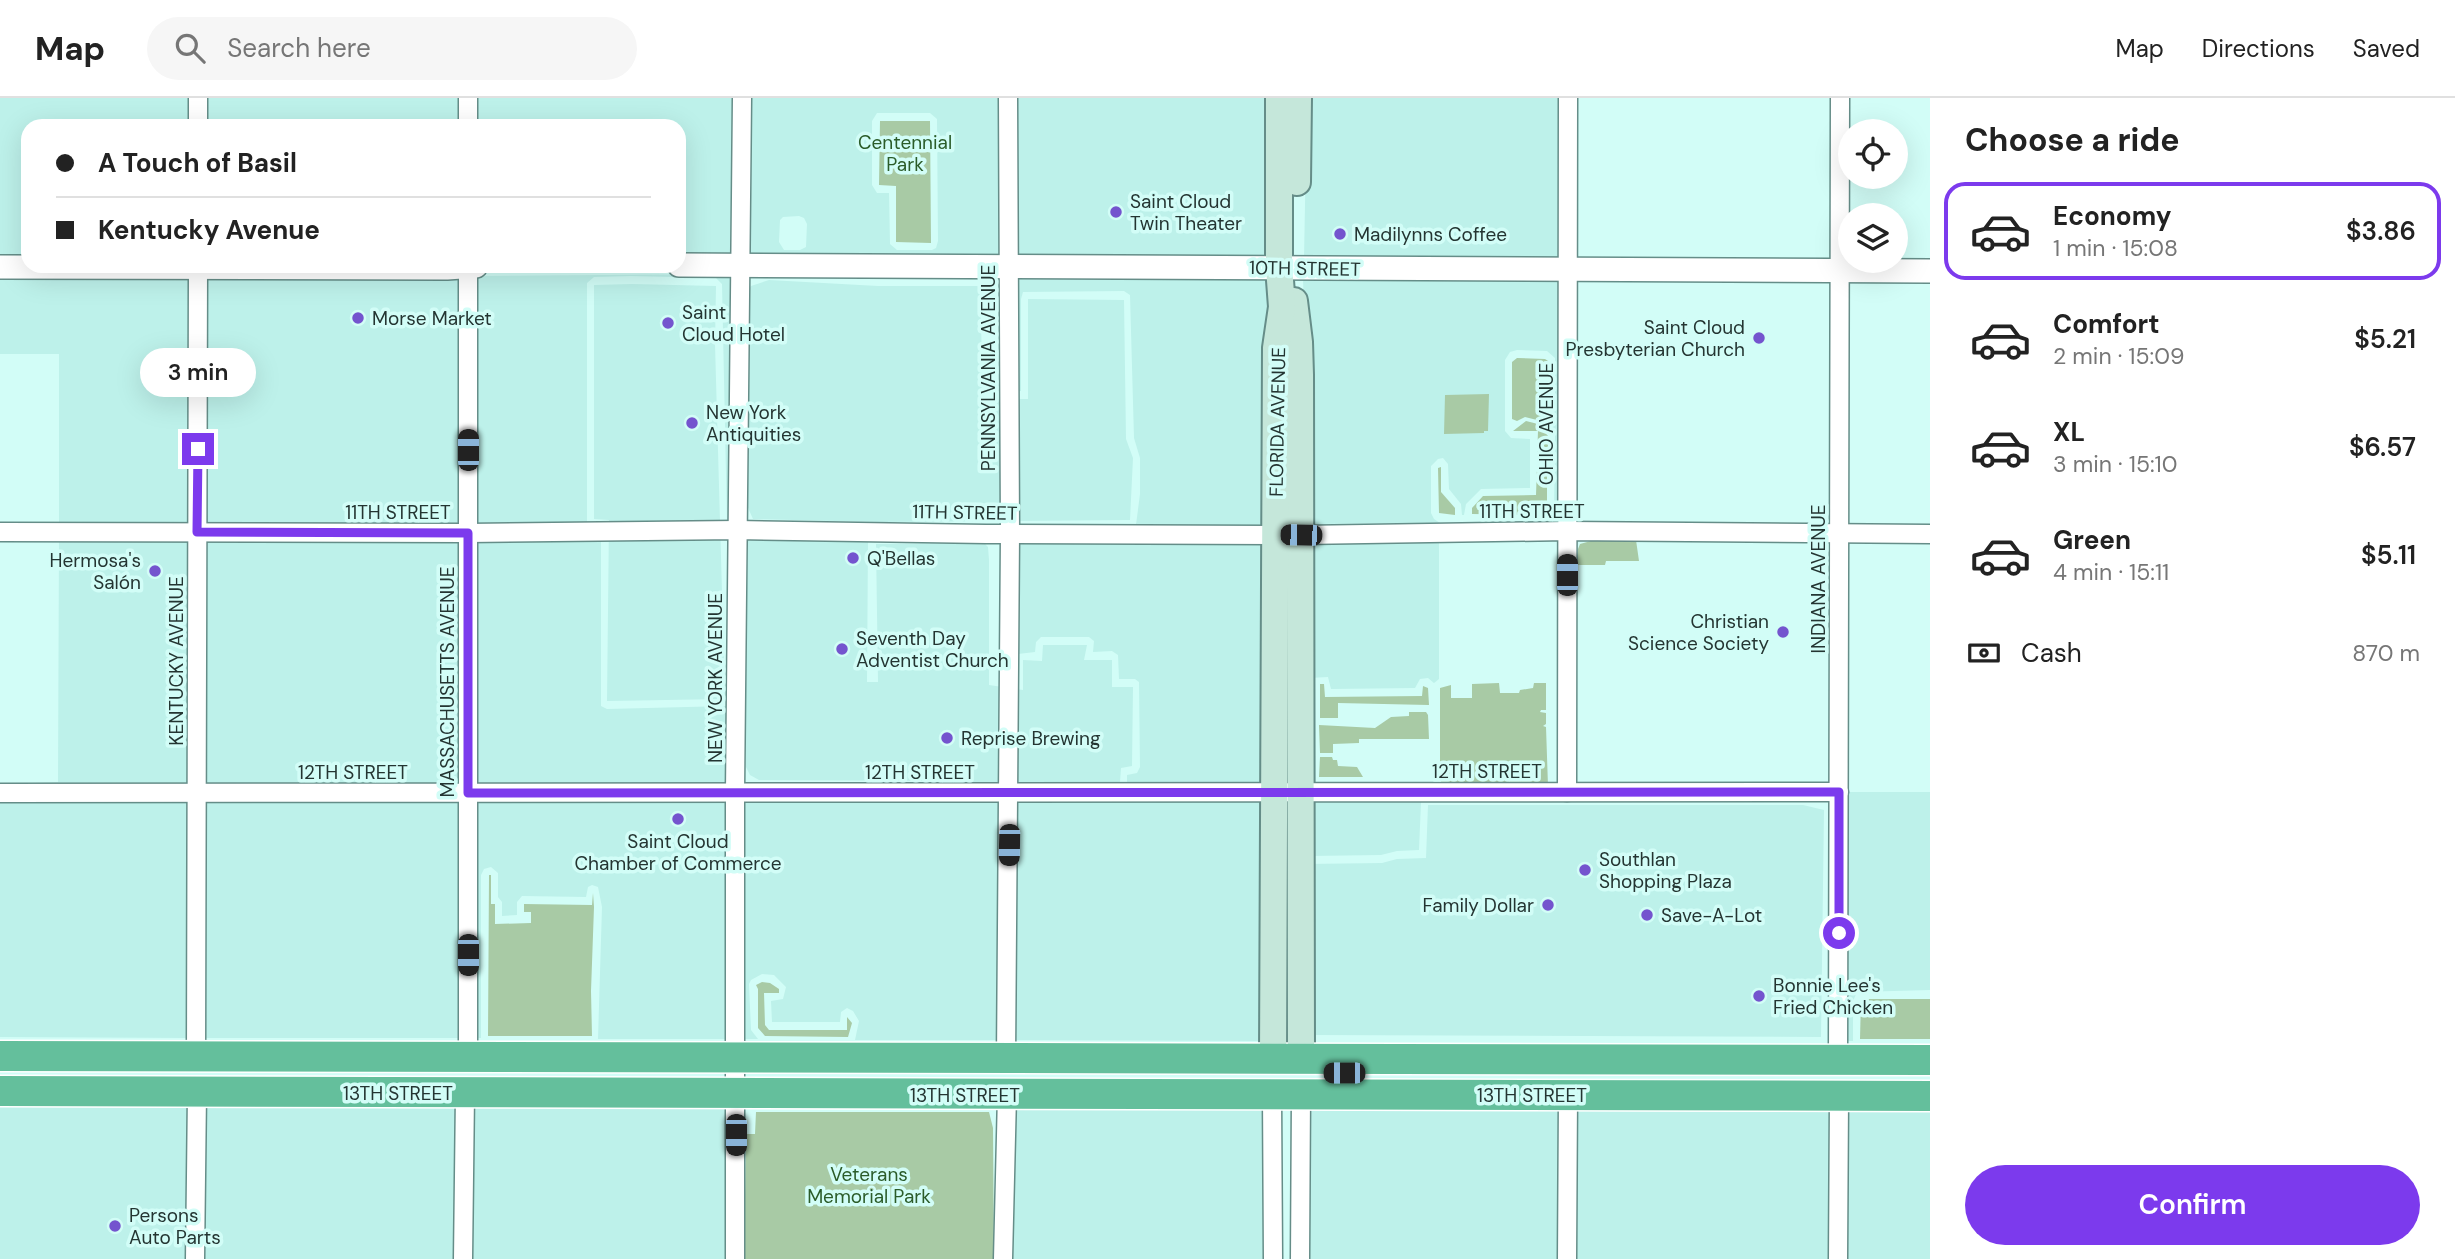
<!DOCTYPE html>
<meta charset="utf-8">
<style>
body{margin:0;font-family:"DM Sans",sans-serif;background:#f6f6f6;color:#222;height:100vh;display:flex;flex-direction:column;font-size:26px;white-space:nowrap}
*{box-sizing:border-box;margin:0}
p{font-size:23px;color:#767676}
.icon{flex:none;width:38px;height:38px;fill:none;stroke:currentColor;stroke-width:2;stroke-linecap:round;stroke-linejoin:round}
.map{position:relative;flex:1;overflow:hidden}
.sheet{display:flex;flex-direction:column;background:#fff;width:525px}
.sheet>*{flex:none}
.top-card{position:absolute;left:21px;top:21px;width:665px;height:154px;border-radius:21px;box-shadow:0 7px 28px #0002;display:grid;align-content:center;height:154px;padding:0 35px;background:#fff}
.controls{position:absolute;left:1838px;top:21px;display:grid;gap:14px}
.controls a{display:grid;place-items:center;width:70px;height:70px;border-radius:50%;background:#fff;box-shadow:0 7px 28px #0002;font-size:35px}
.end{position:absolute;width:32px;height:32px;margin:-16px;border:9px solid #7c3aed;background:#fff;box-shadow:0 0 0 4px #fff}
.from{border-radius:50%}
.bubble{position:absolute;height:49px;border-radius:24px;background:#fff;box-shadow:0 7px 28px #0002;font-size:23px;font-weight:600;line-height:49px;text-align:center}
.car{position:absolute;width:21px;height:42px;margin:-21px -10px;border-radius:9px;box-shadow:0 0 5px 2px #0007;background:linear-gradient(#222 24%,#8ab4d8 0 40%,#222 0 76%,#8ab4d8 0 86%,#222 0)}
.top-card b{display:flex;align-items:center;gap:24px;height:66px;font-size:26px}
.top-card b+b{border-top:2px solid #e0e0e0}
.top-card i{width:18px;height:18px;background:#222}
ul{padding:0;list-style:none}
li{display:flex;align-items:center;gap:21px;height:98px;margin:0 14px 10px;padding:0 21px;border:4px solid transparent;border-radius:21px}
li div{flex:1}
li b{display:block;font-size:26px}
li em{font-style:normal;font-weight:600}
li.active{border-color:#7c3aed}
li>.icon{width:63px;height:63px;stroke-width:1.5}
h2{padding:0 35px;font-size:32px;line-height:84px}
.pay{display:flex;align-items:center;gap:18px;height:77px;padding:0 35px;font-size:26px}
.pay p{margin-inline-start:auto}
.button{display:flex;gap:14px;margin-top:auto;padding:14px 35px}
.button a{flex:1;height:80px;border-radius:42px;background:#7c3aed;color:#fff;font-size:28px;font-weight:600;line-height:80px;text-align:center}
header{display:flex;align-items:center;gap:42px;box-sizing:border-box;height:98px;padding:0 35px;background:#fff;border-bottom:2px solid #e0e0e0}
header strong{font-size:33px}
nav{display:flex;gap:38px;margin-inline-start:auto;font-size:24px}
.search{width:490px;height:63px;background:#f6f6f6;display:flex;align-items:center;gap:18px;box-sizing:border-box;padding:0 24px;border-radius:38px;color:#767676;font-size:26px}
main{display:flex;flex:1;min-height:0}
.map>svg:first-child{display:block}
</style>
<header>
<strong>Map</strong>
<div class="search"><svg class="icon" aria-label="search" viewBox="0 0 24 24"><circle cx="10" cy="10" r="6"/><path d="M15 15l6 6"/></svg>Search here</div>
<nav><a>Map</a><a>Directions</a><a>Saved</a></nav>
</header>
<main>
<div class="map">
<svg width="1930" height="1161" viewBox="0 0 1930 1161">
<rect width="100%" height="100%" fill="#d2fdf7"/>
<g fill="#bdf1ea" fill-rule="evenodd">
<polygon points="0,0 189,0 189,28 28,28 28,159 0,159"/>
<polygon points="206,0 459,0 460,28 206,28"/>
<polygon points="476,0 733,0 732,157 679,158 679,28 476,28"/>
<path d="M 750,0 L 999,0 L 1000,158 L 749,157 ZM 877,15 L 930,15 L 937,21 L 938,143 L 936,150 L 932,152 L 897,152 L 890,146 L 889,95 L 877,95 L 872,87 L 872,23 ZM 799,118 L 804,120 L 807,126 L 806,149 L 800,152 L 784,152 L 779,144 L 780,122 L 783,119 Z"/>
<polygon points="1016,0 1271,0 1271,160 1017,158"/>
<polygon points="1307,0 1559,0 1559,163 1304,161"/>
<polygon points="731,176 729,423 727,423 722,186 716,180 631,178 594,179 587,185 587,424 476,425 477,178"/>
<polygon points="1017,177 1272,179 1267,427 1136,427 1140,396 1140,360 1134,340 1130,197 1124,193 1023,194 1021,201 1021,293 1018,293"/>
<polygon points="0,178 190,179 189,424 59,424 59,256 0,256"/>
<polygon points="207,179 460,179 460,425 206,425"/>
<polygon points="1303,180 1559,182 1559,418 1554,418 1555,338 1549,325 1555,312 1555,260 1547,253 1517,252 1510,254 1505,262 1505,333 1511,340 1530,341 1530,390 1481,391 1466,406 1464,417 1462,417 1461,406 1449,391 1448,366 1443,360 1438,361 1431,368 1431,415 1434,421 1440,425 1310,426"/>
<polygon points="769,182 878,188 980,188 983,301 1028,301 1028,201 1124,202 1126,341 1133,360 1130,422 878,424 753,421 745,403 747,194 751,188"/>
<polygon points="632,186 716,188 715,246 725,601 607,603 609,422 594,421 594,187"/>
<polygon points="748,441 868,442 867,584 878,584 876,446 984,445 988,449 989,462 989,587 1023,592 1023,562 1042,563 1043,547 1087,547 1084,562 1112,562 1112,589 1133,589 1132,668 1121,670 1120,684 1035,687 947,683 759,682 750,677 746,669 745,608"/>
<polygon points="59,443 189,444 188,685 0,686 58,684"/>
<polygon points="601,443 601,608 607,611 727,608 727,685 476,685 476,444"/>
<polygon points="206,444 460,444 459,685 205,685"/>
<polygon points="1319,444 1439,444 1439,581 1434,585 1428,580 1420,581 1415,590 1331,591 1328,579 1309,580 1310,445"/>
<polygon points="1019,445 1266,446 1265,685 1127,686 1127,677 1137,675 1140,669 1139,584 1135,581 1119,581 1118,557 1112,553 1093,554 1094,543 1089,539 1041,539 1036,544 1035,554 1018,556"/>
<polygon points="1848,694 1930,694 1930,892 1857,894 1853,903 1853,943 1847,943"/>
<polygon points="188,704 187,940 0,939 0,705"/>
<polygon points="205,704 459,704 459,940 204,940"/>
<polygon points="476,704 727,704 727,941 598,941 602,809 598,789 592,787 588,789 586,799 522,798 517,804 517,817 502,818 502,804 498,799 498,775 491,769 484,771 481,777 481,940 476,940"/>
<polygon points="744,704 1001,704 997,942 855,942 859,923 853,913 847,910 841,914 840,924 772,924 771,903 783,901 786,889 774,877 762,876 751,882 749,886 751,932 758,941 744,941"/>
<polygon points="1018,704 1265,704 1265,943 1014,942"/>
<polygon points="1309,704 1421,704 1419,752 1397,753 1381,757 1309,758"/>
<polygon points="1428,707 1803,707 1824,712 1821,939 1310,937 1306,766 1382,765 1397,761 1426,760"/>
<polygon points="0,1007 189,1007 187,1161 0,1161"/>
<polygon points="205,1007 456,1008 455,1161 204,1161"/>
<polygon points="473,1008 728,1009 726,1161 472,1161"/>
<polygon points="1014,1011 1265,1012 1264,1161 1011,1161"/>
<polygon points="1308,1012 1560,1013 1558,1161 1308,1161"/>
<polygon points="1577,1013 1830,1014 1829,1161 1575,1161"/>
<polygon points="1847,1014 1930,1014 1930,1161 1846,1161"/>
</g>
<g fill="#a8caa5">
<polygon points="880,23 930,23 931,145 896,144 896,88 879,87"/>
<polygon points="1517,260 1545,261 1548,263 1548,312 1541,323 1525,319 1517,323 1512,321 1512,264"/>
<polygon points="1489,296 1488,333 1484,333 1484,335 1444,336 1445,297"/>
<polygon points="1526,323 1538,326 1548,338 1548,363 1537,363 1538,333 1513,333"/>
<polygon points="1537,368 1547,369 1547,417 1472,416 1472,410 1483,398 1536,397"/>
<polygon points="1441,369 1441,394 1455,410 1455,417 1439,415 1438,370"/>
<polygon points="1598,441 1636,442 1639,463 1606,463 1605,467 1577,467 1578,451 1580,446"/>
<polygon points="1499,585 1500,595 1519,595 1520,592 1533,590 1534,585 1546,585 1546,612 1541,612 1540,614 1546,615 1546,626 1543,628 1546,629 1548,688 1442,687 1440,680 1440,590 1451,587 1451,600 1472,600 1472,586"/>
<polygon points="1320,586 1324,586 1325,599 1422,598 1423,588 1428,590 1429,607 1338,605 1338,620 1320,620"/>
<polygon points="1409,614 1426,614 1428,617 1429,641 1359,641 1359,645 1333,646 1333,655 1320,655 1319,627 1375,630 1391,619 1409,618"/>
<polygon points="1320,659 1332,659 1333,662 1337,662 1338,668 1357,669 1363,679 1319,679"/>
<polygon points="489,777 491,777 491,806 495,806 495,826 531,825 531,814 524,814 524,806 592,807 593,795 594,809 591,893 592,938 488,938"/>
<polygon points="762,884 770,885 779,891 779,895 764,895 765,927 769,932 847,932 847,919 852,925 848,939 765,938 758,930 758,891 756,887"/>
<polygon points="1861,901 1930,901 1930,941 1860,941"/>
<polygon points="756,1014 989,1014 993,1030 994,1161 744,1161 746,1036 755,1036"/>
</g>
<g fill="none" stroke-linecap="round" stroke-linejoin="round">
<g stroke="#658d88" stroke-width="21">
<g id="minor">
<polyline points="198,0 198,28"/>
<polyline points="468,0 468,28"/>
<polyline points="0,434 468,435 737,432 986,436 1301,437 1567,433 1930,436"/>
<polyline points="1567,694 1568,0"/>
<polyline points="0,695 1839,694"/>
<polyline points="196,959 198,168"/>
<polyline points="468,959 468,168"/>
<polyline points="1006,961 1010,436 1008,0"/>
<polyline points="1838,963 1840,0"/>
<polyline points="1272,997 1273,1161"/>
<polyline points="195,1161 197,995"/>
<polyline points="463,1161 465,995"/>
<polyline points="735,1161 735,694 742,0"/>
<polyline points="1003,1161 1007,997"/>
<polyline points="1300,1161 1301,997"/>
<polyline points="1567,1161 1568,997"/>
<polyline points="1838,1161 1839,999"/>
</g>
</g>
<g stroke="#658d88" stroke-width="26">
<g id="tertiary">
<polyline points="679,167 1930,173"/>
<polyline points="0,169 447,170 476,168"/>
</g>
</g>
<g stroke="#658d88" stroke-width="30">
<g id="secondary">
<polyline points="1297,84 1298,0"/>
<polyline points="1294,203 1299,244 1300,277 1301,960"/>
<polyline points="1273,960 1276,250 1282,209 1279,169 1279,0"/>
</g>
</g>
<g stroke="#fff" stroke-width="33">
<g id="trunk">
<polyline points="0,958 1930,962"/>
<polyline points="0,993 1930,998"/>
</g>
</g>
<use href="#minor" stroke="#fff" stroke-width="18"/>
<use href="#tertiary" stroke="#fff" stroke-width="23"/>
<use href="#secondary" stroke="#c5e7da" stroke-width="26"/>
<use href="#trunk" stroke="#64bf9c" stroke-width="30"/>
</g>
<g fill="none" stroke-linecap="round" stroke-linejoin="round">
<polyline stroke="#7c3aed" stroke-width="9" points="198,351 197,434 468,435 468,695 1839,694 1839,835"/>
</g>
<g fill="#7454ce" stroke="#d2fdf7" stroke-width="2.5">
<circle cx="1116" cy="114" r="7"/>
<circle cx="1340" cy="136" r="7"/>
<circle cx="358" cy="220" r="7"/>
<circle cx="668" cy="225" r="7"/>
<circle cx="1759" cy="240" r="7"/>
<circle cx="692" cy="325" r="7"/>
<circle cx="853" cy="460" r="7"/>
<circle cx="155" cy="473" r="7"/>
<circle cx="1783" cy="534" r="7"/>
<circle cx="842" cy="551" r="7"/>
<circle cx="947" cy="640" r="7"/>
<circle cx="678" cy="721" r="7"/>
<circle cx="1585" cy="772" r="7"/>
<circle cx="1548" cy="807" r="7"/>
<circle cx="1647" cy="817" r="7"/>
<circle cx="1759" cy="898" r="7"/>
<circle cx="115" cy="1128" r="7"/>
</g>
<g text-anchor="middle" stroke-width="7" stroke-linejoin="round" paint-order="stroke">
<g font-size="19" fill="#2b5c29" stroke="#d2fdf7">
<text x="905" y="51">Centennial<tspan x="905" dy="22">Park</tspan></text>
<text x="869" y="1083">Veterans<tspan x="869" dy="22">Memorial Park</tspan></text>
</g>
<g font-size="19" fill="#243532" stroke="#d2fdf7" text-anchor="start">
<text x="1130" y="110">Saint Cloud<tspan x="1130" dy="22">Twin Theater</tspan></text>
<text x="1354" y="143">Madilynns Coffee</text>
<text x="682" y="221">Saint<tspan x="682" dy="22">Cloud Hotel</tspan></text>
<text x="372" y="227">Morse Market</text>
<text x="1745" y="236" text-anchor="end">Saint Cloud<tspan x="1745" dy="22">Presbyterian Church</tspan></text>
<text x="706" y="321">New York<tspan x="706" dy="22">Antiquities</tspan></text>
<text x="867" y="467">Q'Bellas</text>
<text x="141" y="469" text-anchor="end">Hermosa's<tspan x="141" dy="22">Salón</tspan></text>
<text x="1769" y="530" text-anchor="end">Christian<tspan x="1769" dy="22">Science Society</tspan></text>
<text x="856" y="547">Seventh Day<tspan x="856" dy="22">Adventist Church</tspan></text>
<text x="961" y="647">Reprise Brewing</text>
<text x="678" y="750" text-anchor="middle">Saint Cloud<tspan x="678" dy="22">Chamber of Commerce</tspan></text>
<text x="1599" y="768">Southlan<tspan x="1599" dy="22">Shopping Plaza</tspan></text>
<text x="1534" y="814" text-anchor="end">Family Dollar</text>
<text x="1661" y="824">Save-A-Lot</text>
<text x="1773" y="894">Bonnie Lee's<tspan x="1773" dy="22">Fried Chicken</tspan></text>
<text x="129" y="1124">Persons<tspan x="129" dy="22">Auto Parts</tspan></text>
</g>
<g font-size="19" fill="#243532" stroke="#d2fdf7">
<text transform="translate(1305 170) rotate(1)" y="7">10TH STREET</text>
<text transform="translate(988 270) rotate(-90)" y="7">PENNSYLVANIA AVENUE</text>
<text transform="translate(1277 324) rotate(-89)" y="7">FLORIDA AVENUE</text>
<text transform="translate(1546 326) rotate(-90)" y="7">OHIO AVENUE</text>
<text x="1532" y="420">11TH STREET</text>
<text x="398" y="421">11TH STREET</text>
<text transform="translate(965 414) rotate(1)" y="7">11TH STREET</text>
<text transform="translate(1818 481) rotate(-90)" y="7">INDIANA AVENUE</text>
<text transform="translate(176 563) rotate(-90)" y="7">KENTUCKY AVENUE</text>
<text transform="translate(715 580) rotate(-90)" y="7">NEW YORK AVENUE</text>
<text transform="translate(447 584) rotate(-90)" y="7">MASSACHUSETTS AVENUE</text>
<text x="1487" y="680">12TH STREET</text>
<text x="353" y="681">12TH STREET</text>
<text x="920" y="681">12TH STREET</text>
<text x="398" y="1002">13TH STREET</text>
<text x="965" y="1004">13TH STREET</text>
<text x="1532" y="1004">13TH STREET</text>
</g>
</g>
</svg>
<div class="controls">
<a><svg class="icon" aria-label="locate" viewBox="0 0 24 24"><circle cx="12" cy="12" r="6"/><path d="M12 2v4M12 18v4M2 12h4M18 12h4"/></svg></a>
<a><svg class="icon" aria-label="layers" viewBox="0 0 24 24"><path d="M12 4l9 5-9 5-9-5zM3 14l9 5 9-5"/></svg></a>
</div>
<i class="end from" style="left:1839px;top:835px"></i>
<i class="end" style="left:198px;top:351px"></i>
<div class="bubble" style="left:140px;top:250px;width:116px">3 min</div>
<i class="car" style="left:468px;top:352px;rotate:0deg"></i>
<i class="car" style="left:1301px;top:437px;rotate:271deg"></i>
<i class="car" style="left:1567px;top:477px;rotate:0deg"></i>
<i class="car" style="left:1009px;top:747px;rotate:181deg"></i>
<i class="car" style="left:468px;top:857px;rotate:180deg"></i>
<i class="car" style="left:1344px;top:975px;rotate:270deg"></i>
<i class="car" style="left:736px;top:1037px;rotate:180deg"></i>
<div class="top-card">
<b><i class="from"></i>A Touch of Basil</b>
<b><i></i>Kentucky Avenue</b>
</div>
</div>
<section class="sheet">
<h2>Choose a ride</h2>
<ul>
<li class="active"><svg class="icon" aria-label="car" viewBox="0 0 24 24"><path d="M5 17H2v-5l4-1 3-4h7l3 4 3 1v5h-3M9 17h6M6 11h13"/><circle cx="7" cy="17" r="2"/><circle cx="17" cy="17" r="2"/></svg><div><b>Economy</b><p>1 min · 15:08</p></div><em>$3.86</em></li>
<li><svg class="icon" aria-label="car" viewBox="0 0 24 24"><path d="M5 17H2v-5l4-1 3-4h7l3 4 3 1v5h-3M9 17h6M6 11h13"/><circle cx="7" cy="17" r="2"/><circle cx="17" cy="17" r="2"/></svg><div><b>Comfort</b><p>2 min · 15:09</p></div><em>$5.21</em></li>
<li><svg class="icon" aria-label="car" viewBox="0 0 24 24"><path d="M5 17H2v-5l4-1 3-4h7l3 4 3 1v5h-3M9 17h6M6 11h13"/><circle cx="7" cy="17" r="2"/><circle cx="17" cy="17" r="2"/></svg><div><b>XL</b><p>3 min · 15:10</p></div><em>$6.57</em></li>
<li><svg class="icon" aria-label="car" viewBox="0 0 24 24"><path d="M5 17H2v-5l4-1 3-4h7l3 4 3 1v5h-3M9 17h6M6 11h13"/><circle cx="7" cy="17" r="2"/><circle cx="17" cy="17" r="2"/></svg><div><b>Green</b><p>4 min · 15:11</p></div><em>$5.11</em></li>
</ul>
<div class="pay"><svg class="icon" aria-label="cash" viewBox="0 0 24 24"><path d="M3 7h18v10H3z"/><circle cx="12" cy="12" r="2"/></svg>Cash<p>870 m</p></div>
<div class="button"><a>Confirm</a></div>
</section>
</main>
